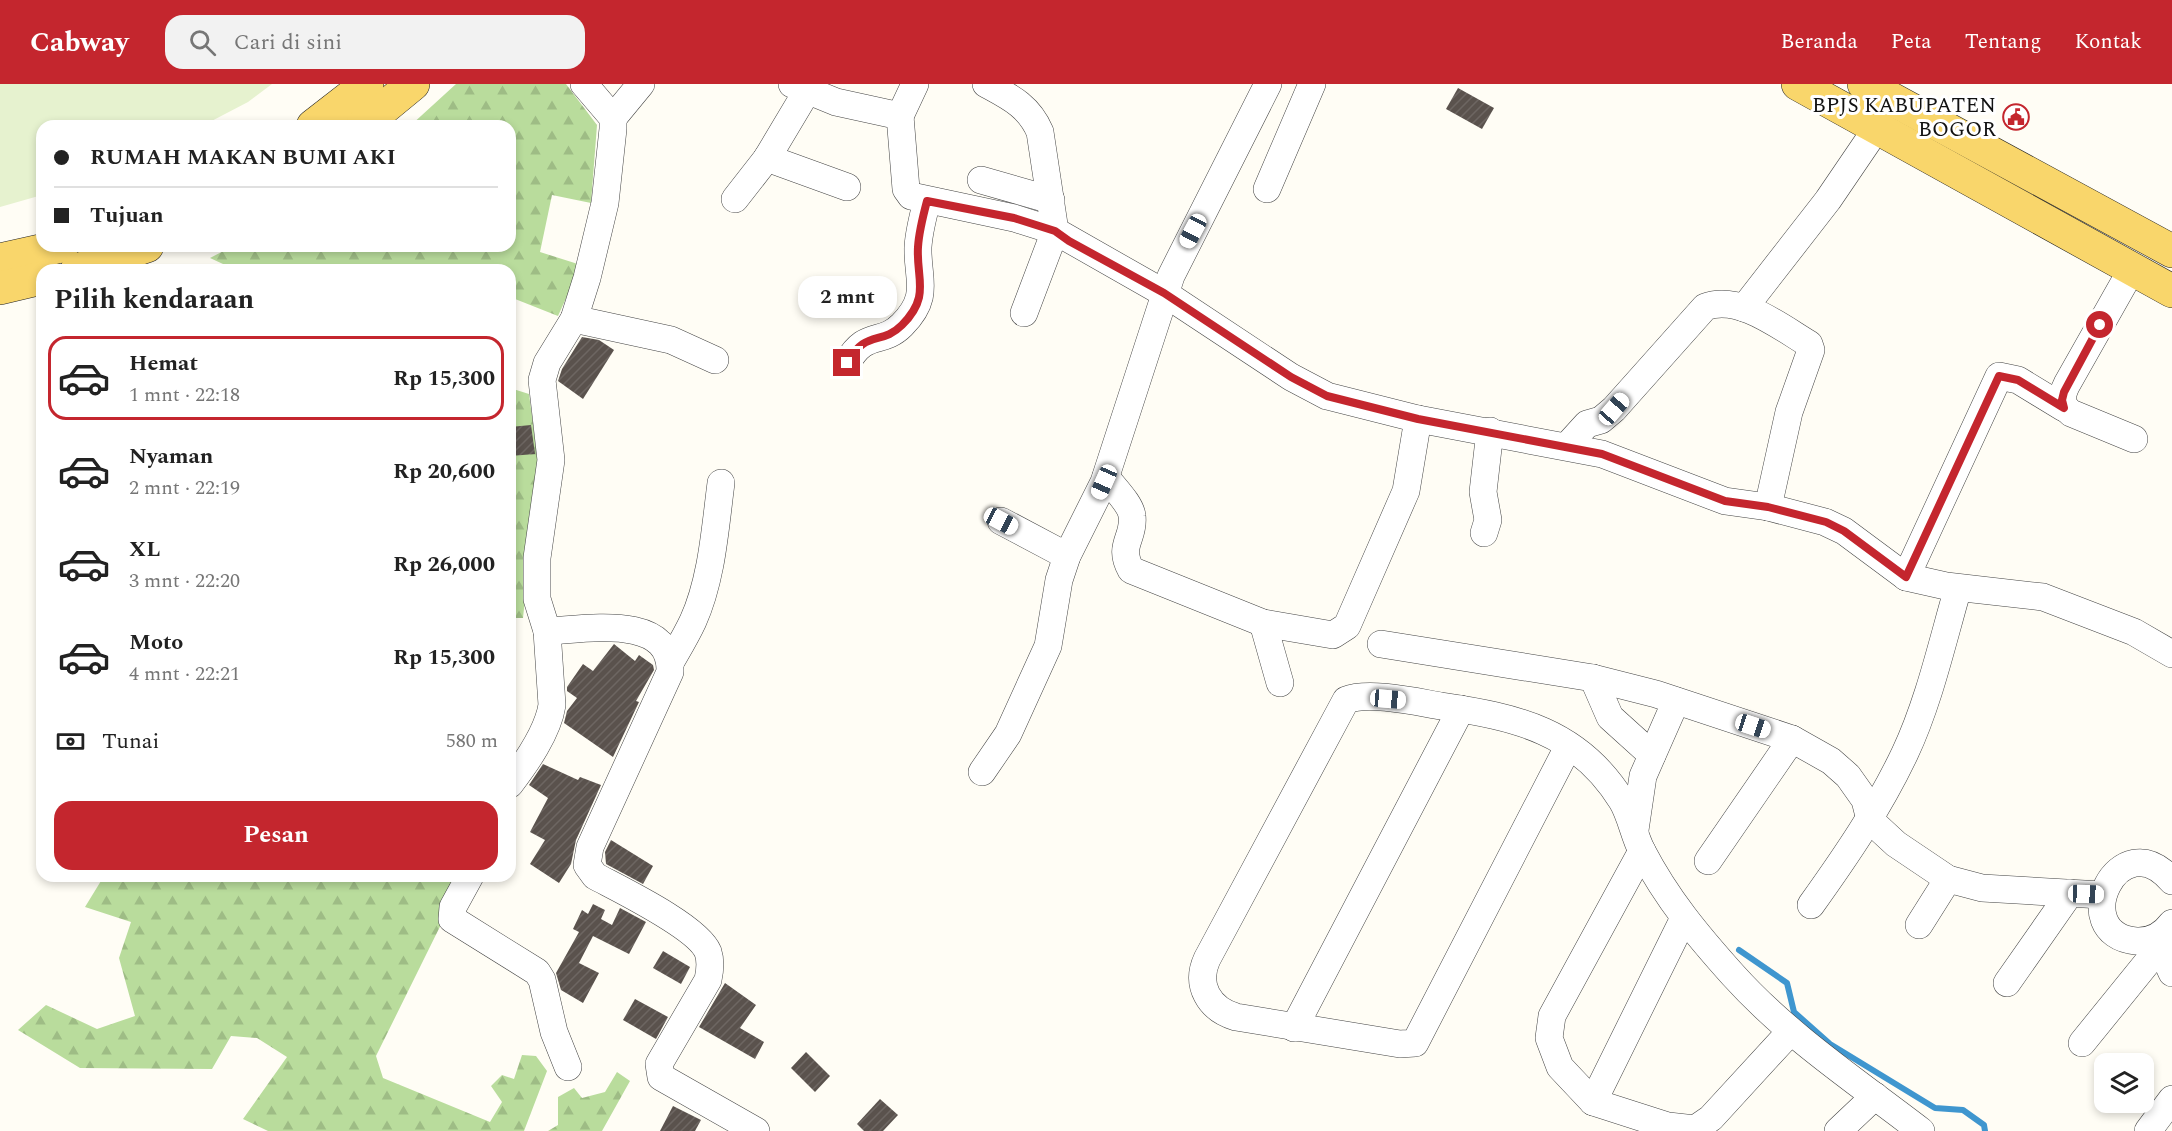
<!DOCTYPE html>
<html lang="id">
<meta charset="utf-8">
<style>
body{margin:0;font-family:Spectral,serif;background:#f2f2f2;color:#222;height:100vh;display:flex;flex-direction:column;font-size:22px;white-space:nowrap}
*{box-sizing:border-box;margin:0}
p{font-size:20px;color:#767676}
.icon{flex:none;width:33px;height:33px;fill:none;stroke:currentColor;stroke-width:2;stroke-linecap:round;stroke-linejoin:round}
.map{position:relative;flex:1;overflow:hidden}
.drawer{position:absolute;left:36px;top:180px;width:480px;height:618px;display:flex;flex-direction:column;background:#fff;border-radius:18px;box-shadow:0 3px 9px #0003}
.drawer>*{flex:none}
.top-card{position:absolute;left:36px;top:36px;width:480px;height:132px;border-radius:18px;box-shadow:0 3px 9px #0003;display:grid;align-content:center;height:132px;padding:0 18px;background:#fff}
.controls{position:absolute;left:2094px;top:969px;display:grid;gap:12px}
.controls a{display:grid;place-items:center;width:60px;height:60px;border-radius:12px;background:#fff;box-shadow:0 3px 9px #0003;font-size:30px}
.end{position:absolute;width:27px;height:27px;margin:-14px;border:8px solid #c4262e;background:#fff;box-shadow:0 0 0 3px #fff}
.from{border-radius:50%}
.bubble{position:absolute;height:42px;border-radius:18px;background:#fff;box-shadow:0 3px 9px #0003;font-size:20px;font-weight:700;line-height:42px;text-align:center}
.car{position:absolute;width:18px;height:36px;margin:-18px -9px;border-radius:8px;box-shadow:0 0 4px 2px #0007;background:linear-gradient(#fff 24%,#345 0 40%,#fff 0 76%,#345 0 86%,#fff 0)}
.top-card b{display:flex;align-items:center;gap:21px;height:57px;font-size:22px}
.top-card b+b{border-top:2px solid #e0e0e0}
.top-card i{width:15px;height:15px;background:#222}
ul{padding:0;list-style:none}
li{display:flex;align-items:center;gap:18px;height:84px;margin:0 12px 9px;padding:0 6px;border:3px solid transparent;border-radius:18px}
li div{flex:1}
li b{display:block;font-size:22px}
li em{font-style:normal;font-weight:700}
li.active{border-color:#c4262e}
li>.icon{width:54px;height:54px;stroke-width:1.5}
h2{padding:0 18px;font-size:27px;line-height:72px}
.pay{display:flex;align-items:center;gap:15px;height:66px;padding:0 18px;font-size:22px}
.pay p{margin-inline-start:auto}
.button{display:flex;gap:12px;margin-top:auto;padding:12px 18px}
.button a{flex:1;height:69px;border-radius:18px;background:#c4262e;color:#fff;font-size:24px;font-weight:700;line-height:69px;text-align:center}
header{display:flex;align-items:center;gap:36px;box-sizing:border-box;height:84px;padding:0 30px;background:#c4262e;color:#fff}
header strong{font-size:28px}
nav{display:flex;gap:33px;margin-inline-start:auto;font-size:21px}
.search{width:420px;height:54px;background:#f2f2f2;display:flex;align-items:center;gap:15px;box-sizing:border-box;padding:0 21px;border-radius:18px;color:#767676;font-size:22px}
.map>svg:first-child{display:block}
</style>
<header>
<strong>Cabway</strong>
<div class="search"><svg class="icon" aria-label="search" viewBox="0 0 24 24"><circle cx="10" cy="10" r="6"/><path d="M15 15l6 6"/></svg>Cari di sini</div>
<nav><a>Beranda</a><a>Peta</a><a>Tentang</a><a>Kontak</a></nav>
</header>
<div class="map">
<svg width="2172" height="1047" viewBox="0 0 2172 1047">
<defs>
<pattern id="forest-firs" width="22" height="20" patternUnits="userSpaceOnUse" patternTransform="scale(1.5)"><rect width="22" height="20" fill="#b9dc9c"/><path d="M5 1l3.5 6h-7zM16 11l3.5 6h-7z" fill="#9ebc85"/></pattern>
<pattern id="building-hatch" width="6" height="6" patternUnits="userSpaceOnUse" patternTransform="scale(1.5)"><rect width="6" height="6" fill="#5a524d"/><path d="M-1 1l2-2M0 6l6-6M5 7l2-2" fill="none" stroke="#6d6662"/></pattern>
</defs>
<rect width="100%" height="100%" fill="#fffdf5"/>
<g fill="url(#forest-firs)">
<polygon points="456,0 566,0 597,41 591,119 552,111 540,168 581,181 558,232 510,213 510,186 236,186 210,174 233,162 510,162 510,42 410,42"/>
<polygon points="510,304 529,310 539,383 523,534 510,534"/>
<polygon points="104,792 465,792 376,972 383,994 490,1038 502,1018 491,1002 502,991 514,995 522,971 536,972 547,987 524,1047 268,1047 243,1035 287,973 257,954 231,952 212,985 80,984 18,946 46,921 97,945 135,932 119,874 131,838 85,823"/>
<polygon points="617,988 630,997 602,1047 548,1047 558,1041 558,1013 574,1004 582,1014 605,1008"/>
</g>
<polygon fill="#e6f2cf" points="0,0 272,0 248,18 202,42 42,42 42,111 0,123"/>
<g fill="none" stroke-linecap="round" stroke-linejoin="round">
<polyline stroke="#3f96cf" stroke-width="6" points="1739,866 1787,899 1794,928 1830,960 1935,1024 1963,1026 1984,1041 1985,1047"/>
</g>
<g fill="url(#building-hatch)">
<polygon points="1458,4 1494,24 1482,45 1446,25"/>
<polygon points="582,253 599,256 614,266 583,315 558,297 562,285"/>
<polygon points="531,341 535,370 510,372 510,343"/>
<polygon points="614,560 635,577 639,571 653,581 654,586 636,617 639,618 613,673 564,639 567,627 577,614 567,607 567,603 583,580 593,587"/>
<polygon points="543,680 578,696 580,693 601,701 576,756 571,780 559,799 530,780 545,756 530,748 548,714 529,701"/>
<polygon points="611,756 653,782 643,800 606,780 605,768"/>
<polygon points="593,820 605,826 601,835 612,841 620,824 646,838 629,870 593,852 579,879 599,889 583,919 561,906 556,889 579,848 573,845 582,826 588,830"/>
<polygon points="663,867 690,883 681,900 653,884"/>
<polygon points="725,899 756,921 740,944 764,958 755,975 699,943"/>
<polygon points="635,915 668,933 656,955 623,936"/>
<polygon points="806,968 830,992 815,1008 791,984"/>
<polygon points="880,1015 898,1031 883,1047 864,1047 857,1040"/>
<polygon points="673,1022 701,1036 695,1047 660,1047"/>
</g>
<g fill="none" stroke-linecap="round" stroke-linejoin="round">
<g stroke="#444" stroke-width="28">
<g id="minor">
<polyline points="792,0 836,18 900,32 906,105 911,112 1014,134 1055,147 1024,229"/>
<path d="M 986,0 C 1010,13 1029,22 1040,48 L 1055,147 L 1164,209 L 1291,293 L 1327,312 L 1418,335 L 1602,370 L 1725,417 L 1768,423 L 1825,438 L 1844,447 L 1906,493 L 1946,502 L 2043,513 L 2134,548 L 2172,570"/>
<polyline points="900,32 915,0"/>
<polyline points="613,34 641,0"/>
<polyline points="767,74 847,103"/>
<polyline points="981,96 1051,116"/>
<polyline points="1267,105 1312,0"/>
<polyline points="735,115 767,74 807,7"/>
<path d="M 2132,185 L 2067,300 C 2061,312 2060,320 2071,329 L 2134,355"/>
<polyline points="1744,224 1828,116 1877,44"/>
<polyline points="574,235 671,256 715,276"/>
<path d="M 847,279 C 866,245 881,262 902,241 C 931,212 917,195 918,163 C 919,147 923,132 927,117"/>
<path d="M 1567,362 L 1587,340 L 1601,336 L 1614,325 L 1705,223 C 1739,210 1779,242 1809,260 L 1811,266 L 1789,328 L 1768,423"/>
<path d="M 1106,393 C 1113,403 1131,420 1132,432 C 1135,454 1117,461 1131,486 L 1263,539 L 1333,551 L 1347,542 L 1406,407 L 1418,335"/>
<polyline points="1001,437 1067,472"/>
<polyline points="1484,449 1488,436 1483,408 1490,347"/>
<polyline points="1906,493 1999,292 2018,296 2064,324"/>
<polyline points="1263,539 1280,599"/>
<path d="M 547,547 C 582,546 672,528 670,588 L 590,763 L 587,781 L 595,792 C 621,806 698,843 708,868 C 711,877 710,887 708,896 L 659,980 L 661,993 L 756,1047"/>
<polyline points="1381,560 1593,594 1656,610 1792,655 1831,677 1848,692 1865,716 1870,736 1896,760 1948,795 1982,804 2102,811"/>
<path d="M 670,579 C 678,565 686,552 693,537 C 712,495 715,445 721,399"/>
<polyline points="1593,594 1610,633 1652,671"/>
<path d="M 1568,663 L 1415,959 L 1400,960 L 1236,933 C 1209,925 1195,901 1207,875 L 1346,616 C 1369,607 1417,618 1441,622 C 1516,633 1579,647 1622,717 C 1631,732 1634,752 1642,767 C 1667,815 1698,852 1733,891 C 1788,952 1856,997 1921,1047"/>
<polyline points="982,688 1008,650 1048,562 1059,496 1067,472 1104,398 1171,192 1268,0"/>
<path d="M 510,700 C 526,679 548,648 552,621 L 547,547 L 537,515 L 537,474 L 551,376 L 542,296 L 547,279 L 574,235 L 587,194 L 605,119 L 613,45 L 613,34 L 584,0"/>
<polyline points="1635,746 1643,692 1676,617"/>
<polyline points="1642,767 1552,932 1549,954 1560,983 1593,1018 1668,1042 1695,1045 1711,1034 1790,948"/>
<polyline points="1708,777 1792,655"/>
<polyline points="470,792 453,823 452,835 537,888 542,896 554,948 568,983"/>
<path d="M 2172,797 C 2119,735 2065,850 2136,857 C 2151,858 2163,851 2172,839"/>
<path d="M 1811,821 C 1846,772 1879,724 1905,669 C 1929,618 1942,559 1958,504"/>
<polyline points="1919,841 1948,795"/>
<polyline points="2156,854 2172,889"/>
<polyline points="2007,899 2070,809"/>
<polyline points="1294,944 1461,625"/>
<polyline points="2082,959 2159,864"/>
<polyline points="1593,1018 1683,836"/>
<polyline points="1838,1047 1875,1012"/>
<polyline points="2148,1047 2172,1015"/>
</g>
</g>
<g stroke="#222" stroke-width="34">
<g id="major">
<polyline points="1798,0 2172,207"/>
<polyline points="1864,0 2172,167"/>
<polyline points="313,42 367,0"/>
<polyline points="362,42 413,0"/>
<polyline points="0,176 62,162"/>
<polyline points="77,186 147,162"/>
<polyline points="0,204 42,194"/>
</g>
</g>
<use href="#minor" stroke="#fff" stroke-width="27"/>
<use href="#major" stroke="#f9d66b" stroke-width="33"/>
</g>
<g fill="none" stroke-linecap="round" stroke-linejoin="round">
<path stroke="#c4262e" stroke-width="8" d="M 847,279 C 866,245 881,262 902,241 C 931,212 916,195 918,163 C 919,147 923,132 927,117 L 1014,134 L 1055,147 L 1069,157 L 1164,209 L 1291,293 L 1327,312 L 1418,335 L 1602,370 L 1725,417 L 1768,423 L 1826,438 L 1844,447 L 1906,493 L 1999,292 L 2018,296 L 2064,324 L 2062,316 L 2064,308 L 2100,241"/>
</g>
<defs>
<g id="civic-ring" transform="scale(1.35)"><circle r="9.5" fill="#fff" stroke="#c4262e" stroke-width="1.5"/><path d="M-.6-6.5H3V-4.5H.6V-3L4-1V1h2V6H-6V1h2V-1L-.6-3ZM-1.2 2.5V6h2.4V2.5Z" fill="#c4262e"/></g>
</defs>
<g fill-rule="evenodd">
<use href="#civic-ring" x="2016" y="33"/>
</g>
<g text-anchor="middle" stroke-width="6" stroke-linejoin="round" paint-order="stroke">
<g font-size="21" fill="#111" stroke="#fff" text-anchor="end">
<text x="1996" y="28">BPJS KABUPATEN<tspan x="1996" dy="24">BOGOR</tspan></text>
</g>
</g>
</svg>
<div class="controls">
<a><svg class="icon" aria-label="layers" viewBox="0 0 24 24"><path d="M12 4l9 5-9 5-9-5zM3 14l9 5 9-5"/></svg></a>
</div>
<i class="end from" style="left:2100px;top:241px"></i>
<i class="end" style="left:847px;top:279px"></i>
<div class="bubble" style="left:798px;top:192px;width:99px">2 mnt</div>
<i class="car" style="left:1193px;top:147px;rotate:208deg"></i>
<i class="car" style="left:1614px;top:325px;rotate:41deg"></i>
<i class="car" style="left:1104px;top:398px;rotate:204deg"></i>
<i class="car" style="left:1001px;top:437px;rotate:118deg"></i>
<i class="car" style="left:1388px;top:615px;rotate:95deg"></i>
<i class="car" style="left:1753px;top:642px;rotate:108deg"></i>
<i class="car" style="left:2086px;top:810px;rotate:92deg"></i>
<div class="top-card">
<b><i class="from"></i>RUMAH MAKAN BUMI AKI</b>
<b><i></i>Tujuan</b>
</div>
<section class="drawer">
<h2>Pilih kendaraan</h2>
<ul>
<li class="active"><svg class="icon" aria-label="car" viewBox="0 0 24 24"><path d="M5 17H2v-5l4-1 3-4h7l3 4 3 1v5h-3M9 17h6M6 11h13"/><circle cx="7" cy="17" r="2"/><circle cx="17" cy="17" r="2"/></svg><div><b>Hemat</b><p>1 mnt · 22:18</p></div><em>Rp 15,300</em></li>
<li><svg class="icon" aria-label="car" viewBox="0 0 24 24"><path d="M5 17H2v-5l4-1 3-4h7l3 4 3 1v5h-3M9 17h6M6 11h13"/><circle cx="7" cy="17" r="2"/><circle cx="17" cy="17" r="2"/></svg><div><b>Nyaman</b><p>2 mnt · 22:19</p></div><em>Rp 20,600</em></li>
<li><svg class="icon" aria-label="car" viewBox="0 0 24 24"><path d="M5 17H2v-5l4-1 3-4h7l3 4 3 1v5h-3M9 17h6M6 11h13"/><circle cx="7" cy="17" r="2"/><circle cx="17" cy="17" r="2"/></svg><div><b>XL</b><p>3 mnt · 22:20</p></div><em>Rp 26,000</em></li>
<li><svg class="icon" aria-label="car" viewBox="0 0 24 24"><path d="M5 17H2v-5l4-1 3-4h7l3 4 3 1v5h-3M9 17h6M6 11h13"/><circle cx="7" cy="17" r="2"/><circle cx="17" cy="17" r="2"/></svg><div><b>Moto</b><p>4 mnt · 22:21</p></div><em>Rp 15,300</em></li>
</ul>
<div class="pay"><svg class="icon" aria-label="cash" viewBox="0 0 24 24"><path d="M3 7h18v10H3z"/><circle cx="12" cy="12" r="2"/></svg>Tunai<p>580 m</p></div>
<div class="button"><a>Pesan</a></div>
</section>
</div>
